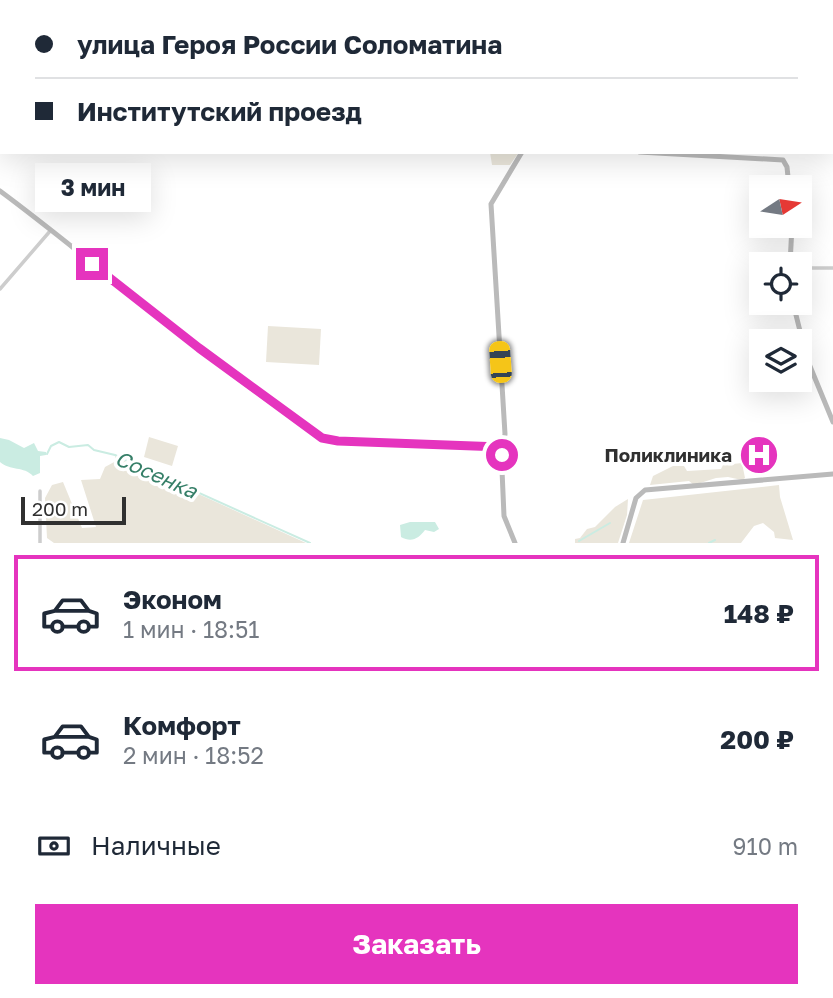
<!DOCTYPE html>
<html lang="ru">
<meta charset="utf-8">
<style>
body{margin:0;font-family:"Golos Text",sans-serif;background:#f6f6f7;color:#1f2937;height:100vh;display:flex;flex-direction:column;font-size:26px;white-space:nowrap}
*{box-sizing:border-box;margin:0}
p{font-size:23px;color:#747a83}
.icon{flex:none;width:38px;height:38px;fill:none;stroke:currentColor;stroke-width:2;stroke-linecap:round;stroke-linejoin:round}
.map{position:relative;height:543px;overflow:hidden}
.sheet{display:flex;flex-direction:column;background:#fff;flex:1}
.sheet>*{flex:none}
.hud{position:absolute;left:0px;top:0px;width:833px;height:154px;box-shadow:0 7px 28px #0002;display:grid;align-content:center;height:154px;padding:0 35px;background:#fff}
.needle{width:46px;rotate:78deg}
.tools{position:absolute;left:749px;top:175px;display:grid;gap:14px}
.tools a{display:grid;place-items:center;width:63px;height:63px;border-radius:0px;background:#fff;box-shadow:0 7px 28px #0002;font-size:35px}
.scale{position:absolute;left:21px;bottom:18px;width:105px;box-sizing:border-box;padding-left:7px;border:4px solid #303030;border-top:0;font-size:19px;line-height:24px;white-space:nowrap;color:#303030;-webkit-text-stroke:5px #fff;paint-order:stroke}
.end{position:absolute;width:32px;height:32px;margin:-16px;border:9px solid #e534be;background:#fff;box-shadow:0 0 0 4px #fff}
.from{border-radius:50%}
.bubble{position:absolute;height:49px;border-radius:0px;background:#fff;box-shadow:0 7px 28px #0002;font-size:23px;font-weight:700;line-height:49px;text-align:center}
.car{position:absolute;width:21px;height:42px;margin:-21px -10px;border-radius:9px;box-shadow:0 0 5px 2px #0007;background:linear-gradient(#f5c518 24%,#345 0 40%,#f5c518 0 76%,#345 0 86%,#f5c518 0)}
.hud b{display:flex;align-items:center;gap:24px;height:66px;font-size:26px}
.hud b+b{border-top:2px solid #e0e1e3}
.hud i{width:18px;height:18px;background:#1f2937}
ul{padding:12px 0 0;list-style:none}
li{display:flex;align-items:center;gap:21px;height:116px;margin:0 14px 10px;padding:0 21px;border:4px solid transparent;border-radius:0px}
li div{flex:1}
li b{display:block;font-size:26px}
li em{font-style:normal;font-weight:700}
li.current{border-color:#e534be}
li>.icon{width:63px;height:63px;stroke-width:1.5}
.pay{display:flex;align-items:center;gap:18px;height:77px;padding:0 35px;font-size:26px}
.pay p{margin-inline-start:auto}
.action{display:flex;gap:14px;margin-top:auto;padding:14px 35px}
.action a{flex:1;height:80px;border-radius:0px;background:#e534be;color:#fff;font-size:28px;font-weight:700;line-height:80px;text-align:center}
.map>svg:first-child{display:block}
</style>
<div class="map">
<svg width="833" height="543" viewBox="0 0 833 543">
<rect width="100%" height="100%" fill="#fff"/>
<g fill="#eae6db">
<polygon points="14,0 580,0 15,2"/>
<polygon points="490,152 519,152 510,165 492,165"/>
<polygon points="268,326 321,329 319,365 266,362"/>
<polygon points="149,437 178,446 172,466 144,457"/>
<polygon points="115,456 306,543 54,543 47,538 45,498 52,485 63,482 82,528 96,527 81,480 100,479 105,467 116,461"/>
<polygon points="742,463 745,478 742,480 728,477 716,478 694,485 689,481 650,485 653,476 673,466 684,466 687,471 721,469 723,465"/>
<polygon points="779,485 780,497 793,540 775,538 774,532 763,523 754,526 741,543 629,543 643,500"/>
<polygon points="628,499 627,515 618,543 575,543 575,539 580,538 587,529 595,527 615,507"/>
</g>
<g fill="#caece2">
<path d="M 0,438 L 9,440 L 24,448 L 34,443 L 38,451 L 46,452 L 46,455 L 40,456 L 40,473 L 33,476 C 24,466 10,471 0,462 Z"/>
<path d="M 410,522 L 435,522 L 439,529 L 434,532 L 425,530 C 419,538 412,543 401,537 L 400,525 Z"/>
</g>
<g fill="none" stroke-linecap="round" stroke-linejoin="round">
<g stroke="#caece2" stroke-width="2">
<polyline points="47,454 51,446 59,442 69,447 88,445 94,450 115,455 310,543"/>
<polyline points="579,541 610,523"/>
<polyline points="709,543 715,540"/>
</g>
<g stroke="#cdcdcd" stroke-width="3.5">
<polyline points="800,268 833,268"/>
<polyline points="0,289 51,230"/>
<polyline points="40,543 40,491"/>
</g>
<g stroke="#bababa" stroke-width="5">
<polyline points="591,2 592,0"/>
<polyline points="0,145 2,144"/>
<polyline points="639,152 783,160 787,167 789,187"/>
<path d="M 0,191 C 108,271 208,364 322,437 L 342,442 L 501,447"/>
<polyline points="790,264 792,226"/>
<polyline points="793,303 807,359 833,422"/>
<polyline points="501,447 503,445 505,434 491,204 522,152"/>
<polyline points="501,447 504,516 515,543"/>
<polyline points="623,543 636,498 645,490 833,474"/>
</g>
</g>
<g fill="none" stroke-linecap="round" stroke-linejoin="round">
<polyline stroke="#e534be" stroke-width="9" points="92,264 199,348 322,438 338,441 501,447 502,455"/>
</g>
<defs>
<g id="hospital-disc" transform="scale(2.0125)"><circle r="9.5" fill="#e534be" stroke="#fff"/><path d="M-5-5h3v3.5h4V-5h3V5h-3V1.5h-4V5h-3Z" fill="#fff"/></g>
</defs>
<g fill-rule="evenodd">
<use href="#hospital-disc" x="759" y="455"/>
</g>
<g text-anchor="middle" stroke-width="7" stroke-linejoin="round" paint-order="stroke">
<g font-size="19" font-weight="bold" fill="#303030" stroke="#fff" text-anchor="end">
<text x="732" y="462">Поликлиника</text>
</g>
<g font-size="21" font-style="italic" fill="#367f68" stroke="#fff">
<text transform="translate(156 475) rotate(24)" y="7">Сосенка</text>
</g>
</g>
</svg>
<div class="tools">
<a><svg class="needle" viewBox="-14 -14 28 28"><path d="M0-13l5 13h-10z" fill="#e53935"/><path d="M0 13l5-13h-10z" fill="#747a83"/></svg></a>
<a><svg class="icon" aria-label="locate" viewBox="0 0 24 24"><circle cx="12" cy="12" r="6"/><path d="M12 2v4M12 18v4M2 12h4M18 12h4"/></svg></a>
<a><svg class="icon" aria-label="layers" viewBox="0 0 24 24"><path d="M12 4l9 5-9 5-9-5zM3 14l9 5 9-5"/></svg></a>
</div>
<div class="scale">200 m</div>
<i class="end from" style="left:502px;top:455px"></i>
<i class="end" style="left:92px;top:264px"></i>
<div class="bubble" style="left:35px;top:163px;width:116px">3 мин</div>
<i class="car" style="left:500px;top:362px;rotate:356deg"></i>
<div class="hud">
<b><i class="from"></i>улица Героя России Соломатина</b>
<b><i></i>Институтский проезд</b>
</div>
</div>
<section class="sheet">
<ul>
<li class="current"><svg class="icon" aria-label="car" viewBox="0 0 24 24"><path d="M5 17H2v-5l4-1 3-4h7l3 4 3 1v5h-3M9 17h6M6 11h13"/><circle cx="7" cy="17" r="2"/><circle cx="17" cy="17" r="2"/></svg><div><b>Эконом</b><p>1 мин · 18:51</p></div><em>148 ₽</em></li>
<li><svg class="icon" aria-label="car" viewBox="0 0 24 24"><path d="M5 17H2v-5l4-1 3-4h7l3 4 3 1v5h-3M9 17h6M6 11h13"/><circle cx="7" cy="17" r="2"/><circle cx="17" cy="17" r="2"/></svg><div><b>Комфорт</b><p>2 мин · 18:52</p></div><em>200 ₽</em></li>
</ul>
<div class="pay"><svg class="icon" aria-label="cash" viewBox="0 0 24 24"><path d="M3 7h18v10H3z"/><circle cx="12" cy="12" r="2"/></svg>Наличные<p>910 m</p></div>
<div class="action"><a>Заказать</a></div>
</section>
